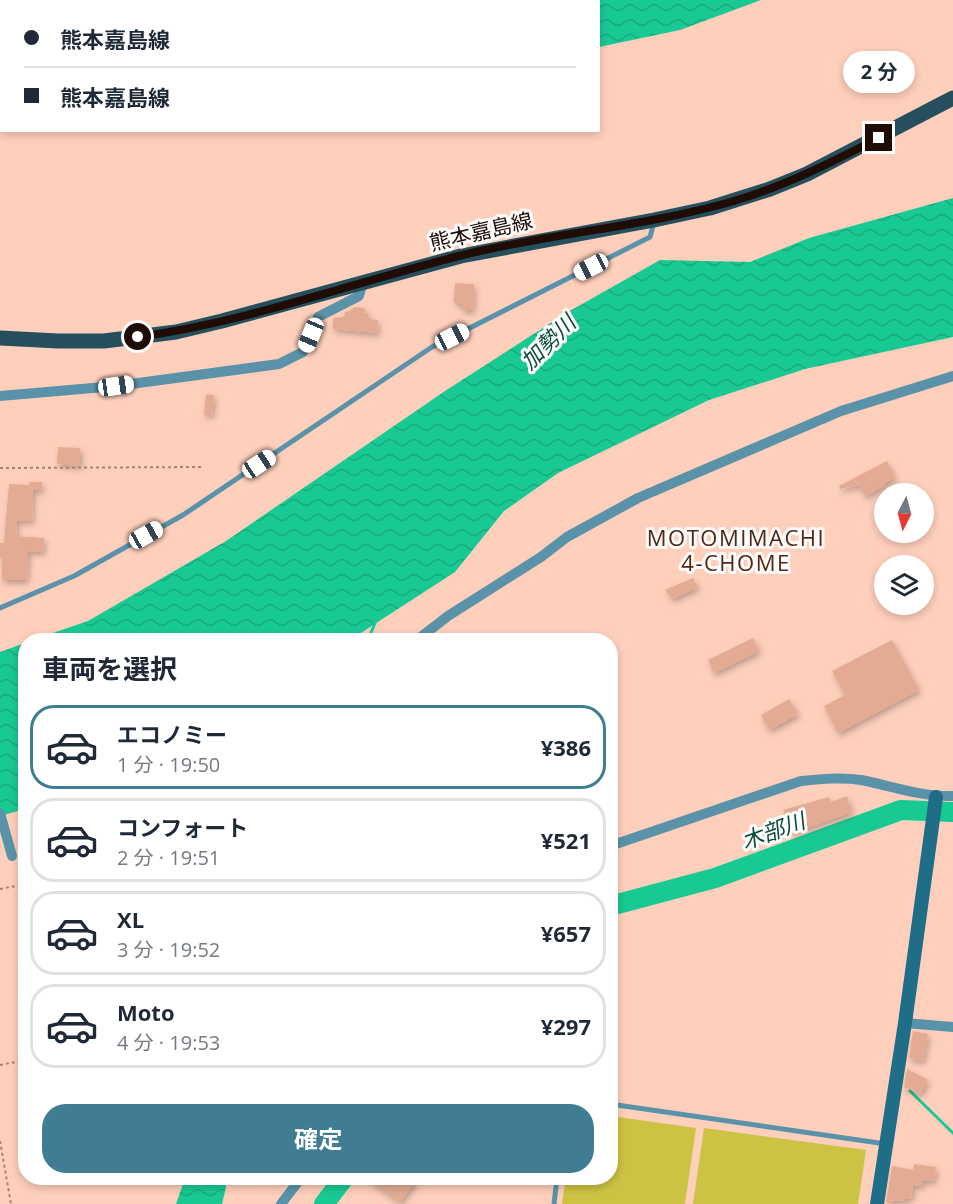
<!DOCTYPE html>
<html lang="ja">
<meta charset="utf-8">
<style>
body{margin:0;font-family:"Open Sans","Noto Sans JP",sans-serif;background:#f2f2f3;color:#1f2937;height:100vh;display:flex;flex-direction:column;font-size:22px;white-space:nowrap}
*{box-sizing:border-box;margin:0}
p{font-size:20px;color:#747a83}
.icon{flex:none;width:33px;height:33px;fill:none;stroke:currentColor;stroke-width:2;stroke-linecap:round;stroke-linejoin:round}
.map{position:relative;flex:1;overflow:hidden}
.side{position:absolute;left:18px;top:633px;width:600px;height:552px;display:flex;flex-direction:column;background:#fff;border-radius:24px;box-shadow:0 3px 9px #0003}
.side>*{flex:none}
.banner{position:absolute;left:0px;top:0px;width:600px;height:132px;box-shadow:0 3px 9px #0003;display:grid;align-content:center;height:132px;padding:0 24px;background:#fff}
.needle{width:39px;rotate:186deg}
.tools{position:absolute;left:874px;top:483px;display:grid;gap:12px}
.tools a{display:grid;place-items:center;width:60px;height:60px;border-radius:50%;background:#fff;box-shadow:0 3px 9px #0003;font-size:30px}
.end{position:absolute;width:27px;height:27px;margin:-14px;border:8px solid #1f0c05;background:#fff;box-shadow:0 0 0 3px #fff}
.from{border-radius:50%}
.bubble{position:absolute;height:42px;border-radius:21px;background:#fff;box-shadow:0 3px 9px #0003;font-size:20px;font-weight:700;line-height:42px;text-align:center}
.car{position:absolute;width:18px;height:36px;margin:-18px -9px;border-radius:8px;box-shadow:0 0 4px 2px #0007;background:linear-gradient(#fff 24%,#345 0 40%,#fff 0 76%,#345 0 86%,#fff 0)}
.banner b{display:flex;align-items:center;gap:21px;height:57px;font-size:22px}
.banner b+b{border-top:2px solid #e0e1e3}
.banner i{width:15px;height:15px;background:#1f2937}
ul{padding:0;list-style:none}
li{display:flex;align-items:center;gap:18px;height:84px;margin:0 12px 9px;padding:0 12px;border:3px solid #e0e1e3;border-radius:24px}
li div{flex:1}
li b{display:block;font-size:22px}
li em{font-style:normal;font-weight:700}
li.selected{border-color:#407d93}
li>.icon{width:54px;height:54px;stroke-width:1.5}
h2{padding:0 24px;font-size:27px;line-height:72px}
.action{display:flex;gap:12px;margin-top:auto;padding:12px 24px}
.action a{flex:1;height:69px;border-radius:24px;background:#407d93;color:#fff;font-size:24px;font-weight:700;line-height:69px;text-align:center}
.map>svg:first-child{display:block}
</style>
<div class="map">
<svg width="953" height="1204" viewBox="0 0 953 1204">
<defs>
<pattern id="water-waves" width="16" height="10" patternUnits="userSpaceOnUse" patternTransform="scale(1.5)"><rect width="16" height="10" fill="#19c993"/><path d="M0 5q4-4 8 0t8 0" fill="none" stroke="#17ab7d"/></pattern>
<filter id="shadow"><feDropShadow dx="2" dy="3.5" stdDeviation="3" flood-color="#0004"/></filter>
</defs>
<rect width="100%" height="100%" fill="#fecfbb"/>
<g fill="#ccc243">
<polygon points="611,1116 696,1128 685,1204 562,1204 566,1178 610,1178"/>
<polygon points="704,1128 866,1150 858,1204 693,1204"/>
</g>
<g fill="url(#water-waves)">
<polygon points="0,0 761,0 680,30 599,47 598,2 2,2 1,69"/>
<polygon points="953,198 953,337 805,369 709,400 558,473 504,511 455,572 350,640 32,640 88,621 226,541 445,391 568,312 660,260 750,262 809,238"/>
<polygon points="25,643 25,809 0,816 0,652"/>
<polygon points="185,1178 228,1178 222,1204 176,1204"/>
</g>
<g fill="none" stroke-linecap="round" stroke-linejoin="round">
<g stroke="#19c993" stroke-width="3">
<polyline points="368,640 375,623"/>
<polyline points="910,1091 953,1133"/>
</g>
<g stroke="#19c993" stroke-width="20">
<polyline points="610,906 715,878 901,810 953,812"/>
<polyline points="324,1204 344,1178"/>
</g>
</g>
<g fill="#e3ab93" filter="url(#shadow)">
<polygon points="455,283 474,284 473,310 462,310 462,304 454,303"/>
<polygon points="354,307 365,308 364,313 368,313 368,319 378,320 377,333 333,329 333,318 344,317 345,312 350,311"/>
<polygon points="206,394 214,395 212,415 204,415"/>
<polygon points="58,447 80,448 80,466 57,464"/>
<polygon points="887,461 895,477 885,483 885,485 865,496 859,485 840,489 839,486"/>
<polygon points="29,482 42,482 42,490 33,490 32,521 17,520 16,536 44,538 43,552 28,551 27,580 2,580 2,558 0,557 0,543 4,543 9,484 29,485"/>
<polygon points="693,578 698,587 672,599 665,590"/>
<polygon points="753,638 759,651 714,673 708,660"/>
<polygon points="892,640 919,690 838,733 824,706 845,695 832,671"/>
<polygon points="789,699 798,714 769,730 761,715"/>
<polygon points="847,796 852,812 792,833 783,810 829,797 831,802"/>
<polygon points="913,1031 928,1034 923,1061 909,1058"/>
<polygon points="907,1069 928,1080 920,1094 904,1087"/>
<polygon points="914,1164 936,1167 934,1181 923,1180 922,1186 913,1185 911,1199 905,1198 904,1201 893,1200 893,1204 886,1203 892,1166 913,1170"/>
<polygon points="366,1178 418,1178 400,1202"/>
</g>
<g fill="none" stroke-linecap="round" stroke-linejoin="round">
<g stroke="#a68273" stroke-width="2" stroke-dasharray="3 3" stroke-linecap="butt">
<polyline points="0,468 202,467"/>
<polyline points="0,889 26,884"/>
<polyline points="0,1065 26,1060"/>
<polyline points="0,1141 11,1204"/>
</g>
<g stroke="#5a93a9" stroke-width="5">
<polyline points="0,608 74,576 183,515 432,347 650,237 654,222"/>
<polyline points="610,1104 886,1144"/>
<polyline points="554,1204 557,1178"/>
</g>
<g stroke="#5a93a9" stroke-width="10">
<polyline points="0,396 116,386 279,364 303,352 318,317 359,296 363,282"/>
<polyline points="417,640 448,616 541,557 567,537 638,498 841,411 953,376"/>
<polyline points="0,813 12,856"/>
<path d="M 610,846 L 801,781 C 821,779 842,777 861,780 C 892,786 922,797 953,796"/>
<polyline points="905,1023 953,1027"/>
<polyline points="281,1204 301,1178"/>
</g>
<polyline stroke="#1f6d87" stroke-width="14" points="877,1204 905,1023 936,797"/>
<polyline stroke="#264f5e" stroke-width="15" points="0,338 58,341 104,341 176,332 222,321 461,256 654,220 710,208 770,189 807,174 953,98"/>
</g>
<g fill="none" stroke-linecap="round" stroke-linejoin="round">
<path stroke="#1f0c05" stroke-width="8" d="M 138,337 C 247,322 352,283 459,256 C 550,233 644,227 734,201 C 785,186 832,162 879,138"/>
</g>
<g text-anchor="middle" stroke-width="6" stroke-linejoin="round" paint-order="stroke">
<g font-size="21" fill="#1f0c05" stroke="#fcfcfc">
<text transform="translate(481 232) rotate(-13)" y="7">熊本嘉島線</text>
</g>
<g font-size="22" font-style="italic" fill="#0a4c36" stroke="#fcfcfc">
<text transform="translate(548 342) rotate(-45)" y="8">加勢川</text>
<text transform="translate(773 831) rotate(-20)" y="8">木部川</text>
</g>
<g font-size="22" letter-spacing="1.5" fill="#532611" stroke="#fcfcfc">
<text x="736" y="546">MOTOMIMACHI<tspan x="736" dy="25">4-CHOME</tspan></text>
</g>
</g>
</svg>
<div class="tools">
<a><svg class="needle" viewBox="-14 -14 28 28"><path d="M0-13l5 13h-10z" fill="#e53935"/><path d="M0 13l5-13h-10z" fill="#747a83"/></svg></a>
<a><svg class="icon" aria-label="layers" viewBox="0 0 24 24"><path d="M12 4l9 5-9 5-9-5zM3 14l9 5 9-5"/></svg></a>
</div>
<i class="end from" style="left:138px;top:337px"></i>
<i class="end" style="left:879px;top:138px"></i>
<div class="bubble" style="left:843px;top:51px;width:72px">2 分</div>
<i class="car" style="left:591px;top:267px;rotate:243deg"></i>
<i class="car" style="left:311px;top:335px;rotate:203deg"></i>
<i class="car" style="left:452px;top:337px;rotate:63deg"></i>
<i class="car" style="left:116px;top:386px;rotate:82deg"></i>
<i class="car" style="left:259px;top:464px;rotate:57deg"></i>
<i class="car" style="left:146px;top:535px;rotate:61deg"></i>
<div class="banner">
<b><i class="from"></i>熊本嘉島線</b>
<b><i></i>熊本嘉島線</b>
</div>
<section class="side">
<h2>車両を選択</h2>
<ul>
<li class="selected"><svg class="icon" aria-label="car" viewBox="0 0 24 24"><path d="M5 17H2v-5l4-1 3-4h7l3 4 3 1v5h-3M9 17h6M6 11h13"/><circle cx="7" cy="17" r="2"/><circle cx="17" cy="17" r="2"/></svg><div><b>エコノミー</b><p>1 分 · 19:50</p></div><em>¥386</em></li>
<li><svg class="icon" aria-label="car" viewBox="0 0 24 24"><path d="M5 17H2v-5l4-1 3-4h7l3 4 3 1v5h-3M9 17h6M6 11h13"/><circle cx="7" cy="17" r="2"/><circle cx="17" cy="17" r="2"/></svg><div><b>コンフォート</b><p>2 分 · 19:51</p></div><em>¥521</em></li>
<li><svg class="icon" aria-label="car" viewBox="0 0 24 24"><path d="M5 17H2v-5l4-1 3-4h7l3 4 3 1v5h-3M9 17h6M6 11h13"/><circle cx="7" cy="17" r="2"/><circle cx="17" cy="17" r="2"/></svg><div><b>XL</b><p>3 分 · 19:52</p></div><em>¥657</em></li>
<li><svg class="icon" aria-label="car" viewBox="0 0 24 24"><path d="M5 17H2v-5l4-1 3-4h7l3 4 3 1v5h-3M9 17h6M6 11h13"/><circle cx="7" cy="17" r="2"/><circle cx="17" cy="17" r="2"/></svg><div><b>Moto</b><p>4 分 · 19:53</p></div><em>¥297</em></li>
</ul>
<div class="action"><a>確定</a></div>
</section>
</div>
